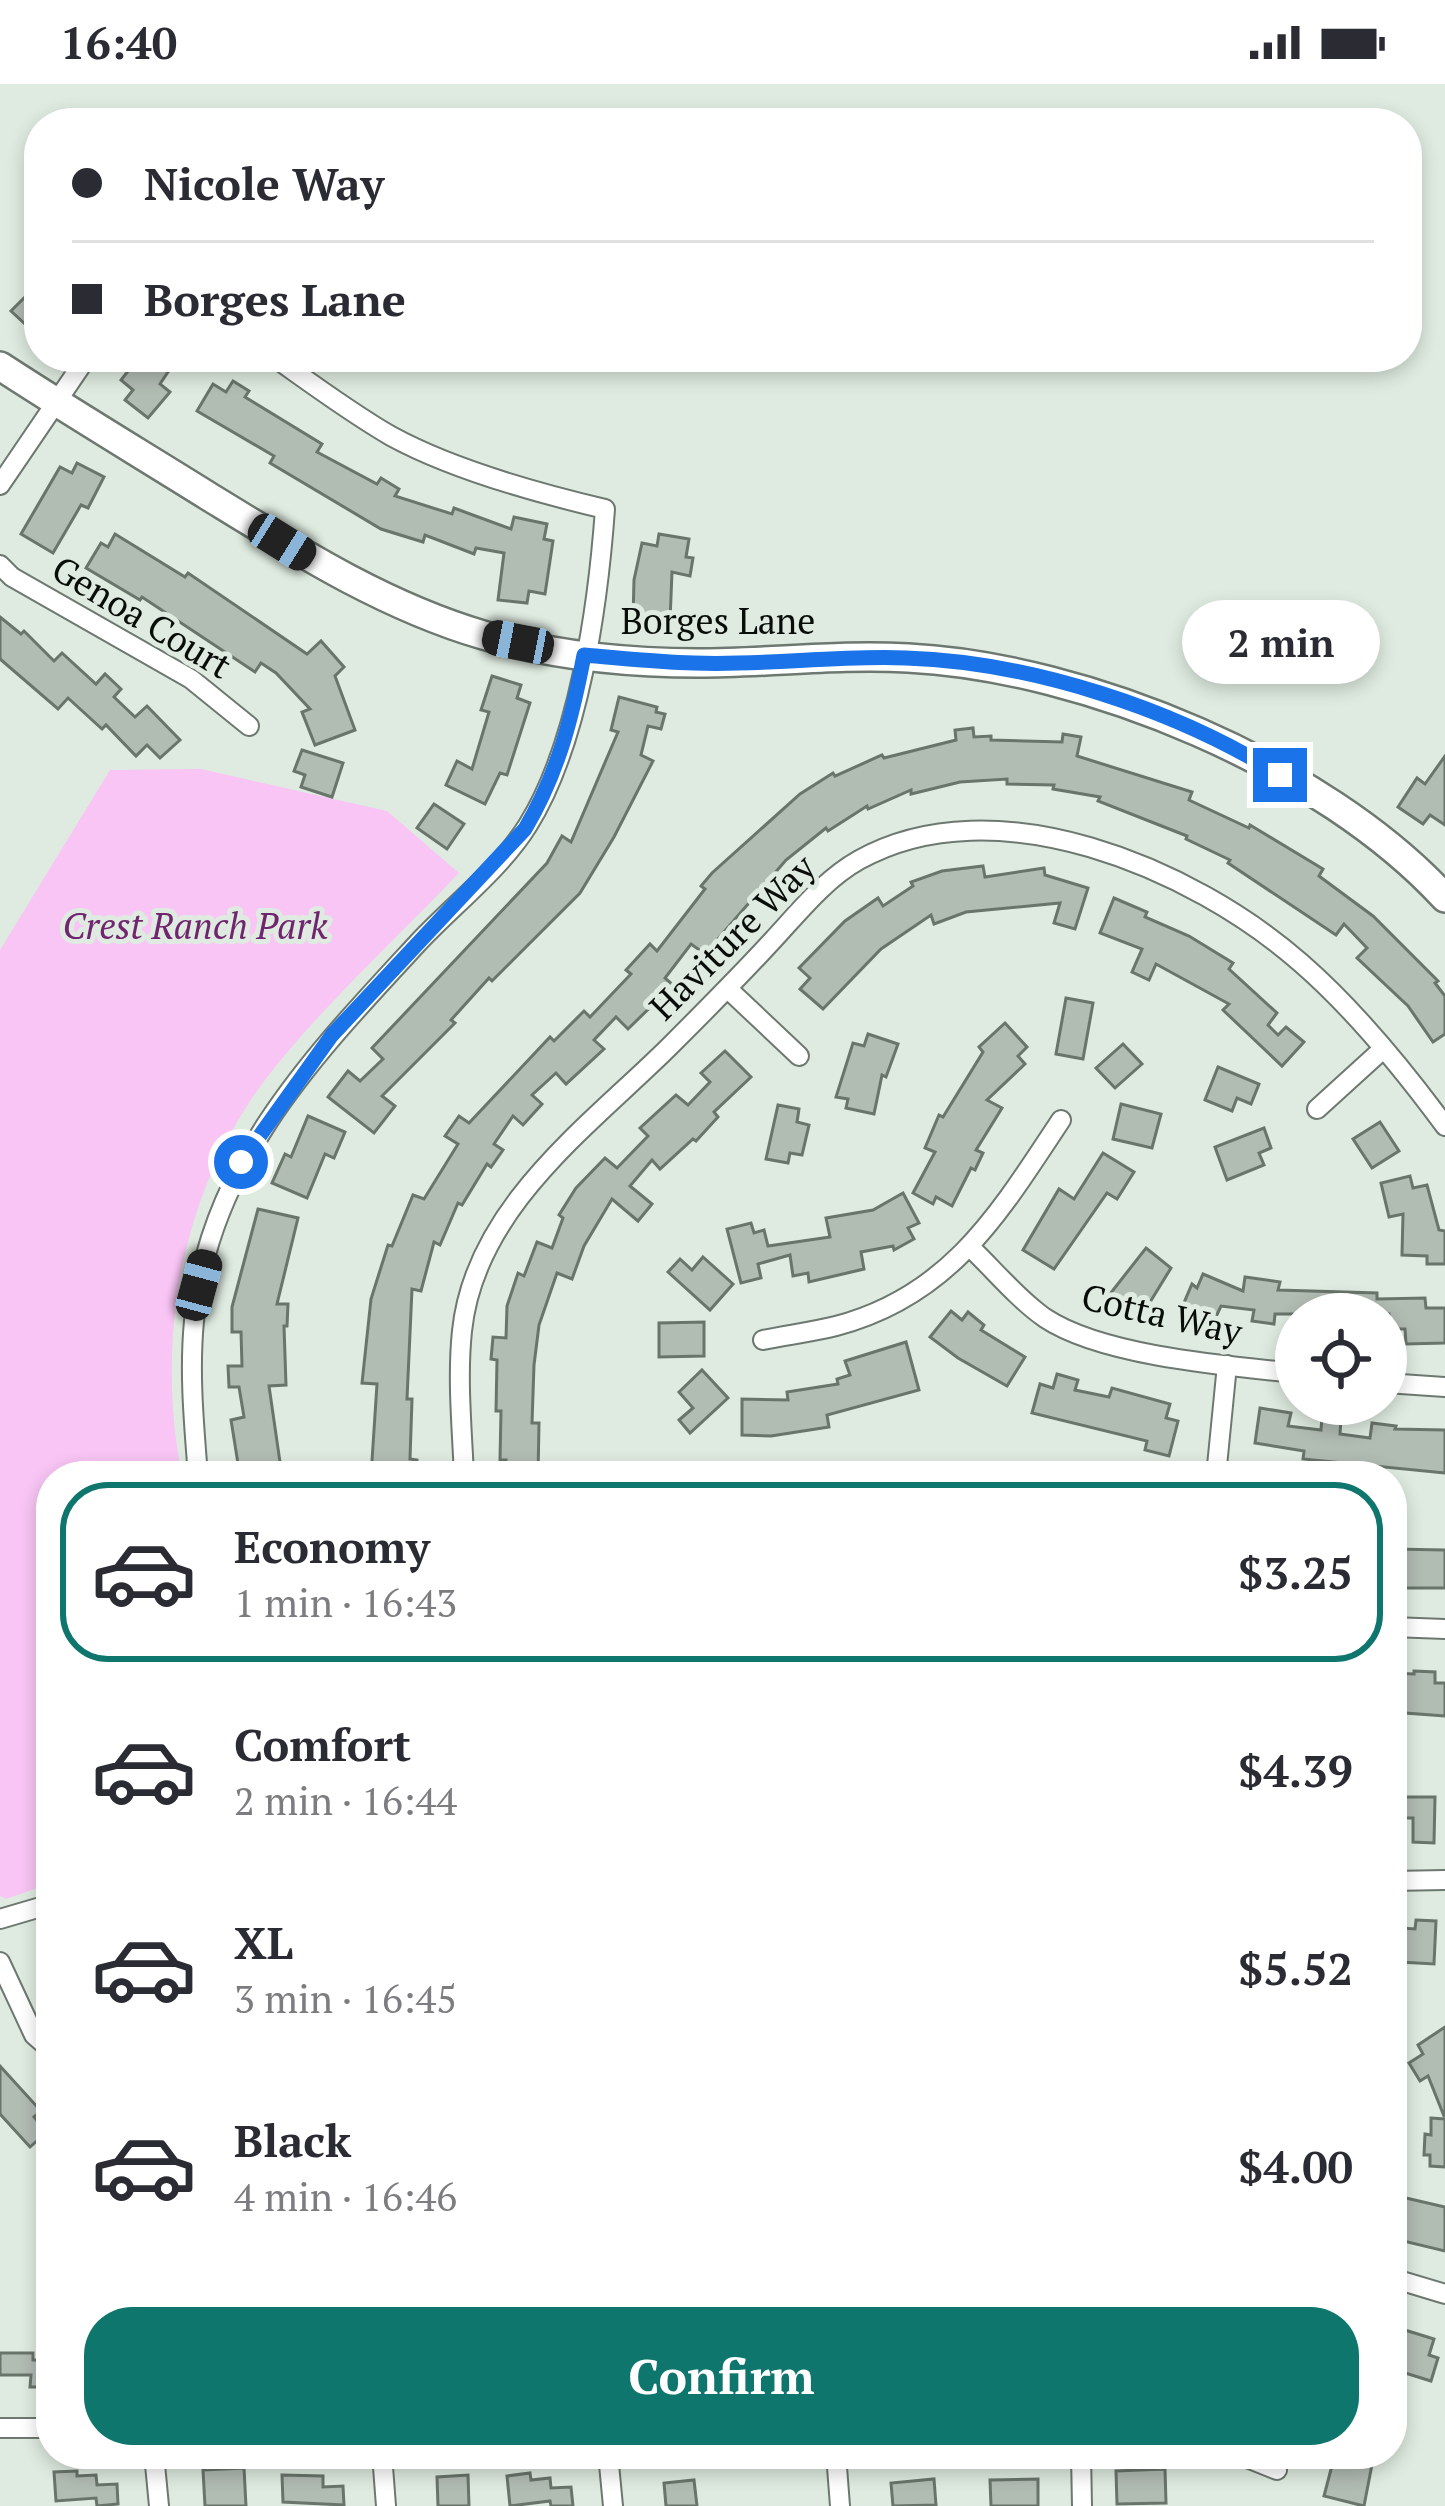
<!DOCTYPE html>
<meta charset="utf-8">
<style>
body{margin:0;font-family:"PT Serif",serif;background:#f2f2f3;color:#2b2b33;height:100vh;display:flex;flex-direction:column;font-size:45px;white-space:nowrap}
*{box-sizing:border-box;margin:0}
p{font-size:39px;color:#7c7c81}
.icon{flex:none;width:66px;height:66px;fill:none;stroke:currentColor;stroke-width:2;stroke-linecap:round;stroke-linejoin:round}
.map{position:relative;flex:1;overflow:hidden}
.details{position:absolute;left:36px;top:1377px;width:1371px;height:1008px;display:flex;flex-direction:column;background:#fff;border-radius:48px;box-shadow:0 6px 18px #0003}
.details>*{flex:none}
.banner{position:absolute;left:24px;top:24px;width:1398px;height:264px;border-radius:48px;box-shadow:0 6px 18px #0003;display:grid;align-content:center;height:264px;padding:0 48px;background:#fff}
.controls{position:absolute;left:1275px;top:1209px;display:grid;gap:24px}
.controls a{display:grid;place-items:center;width:132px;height:132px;border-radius:50%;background:#fff;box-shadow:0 6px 18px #0003;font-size:60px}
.end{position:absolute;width:54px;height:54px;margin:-27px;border:15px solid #1a73e8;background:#fff;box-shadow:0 0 0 6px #fff}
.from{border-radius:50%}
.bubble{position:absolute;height:84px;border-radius:42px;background:#fff;box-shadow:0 6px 18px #0003;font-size:39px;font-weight:600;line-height:84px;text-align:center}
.car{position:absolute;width:36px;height:72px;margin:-36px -18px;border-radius:15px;box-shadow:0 0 9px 3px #0007;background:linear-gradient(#222 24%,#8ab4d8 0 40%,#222 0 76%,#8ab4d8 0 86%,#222 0)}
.banner b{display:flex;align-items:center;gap:42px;height:114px;font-size:45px}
.banner b+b{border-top:3px solid #e1e1e2}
.banner i{width:30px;height:30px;background:#2b2b33}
ul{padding:21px 0 0;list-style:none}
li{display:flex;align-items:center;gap:36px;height:180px;margin:0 24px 18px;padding:0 24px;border:6px solid transparent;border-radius:48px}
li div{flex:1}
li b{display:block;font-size:45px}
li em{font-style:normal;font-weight:600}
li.on{border-color:#0f766e}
li>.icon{width:108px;height:108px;stroke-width:1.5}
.button{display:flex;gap:24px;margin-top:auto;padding:24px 48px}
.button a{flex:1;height:138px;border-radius:48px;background:#0f766e;color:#fff;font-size:48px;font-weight:600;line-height:138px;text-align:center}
.status{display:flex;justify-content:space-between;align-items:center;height:84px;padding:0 60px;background:#fff;direction:ltr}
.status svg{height:33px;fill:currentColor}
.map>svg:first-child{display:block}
</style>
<div class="status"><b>16:40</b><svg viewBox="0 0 49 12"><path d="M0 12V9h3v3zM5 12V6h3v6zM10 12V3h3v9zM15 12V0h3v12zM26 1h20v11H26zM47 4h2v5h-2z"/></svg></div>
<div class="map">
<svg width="1445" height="2422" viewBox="0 0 1445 2422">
<rect width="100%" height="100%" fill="#dfebe1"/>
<path fill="#f8c5f4" d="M 201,685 L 387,727 L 459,789 C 398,853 331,914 275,983 C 183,1097 154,1250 182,1392 L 51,1392 L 51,1799 L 6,1815 L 0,1812 L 0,866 L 110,686 Z"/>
<g fill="#b1bcb3" stroke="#69746b" stroke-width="3">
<polygon points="39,199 39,253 11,227"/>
<polygon points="139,273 178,273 160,300 170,308 148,334 125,316 133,306 121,296"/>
<polygon points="233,297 249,307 245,313 322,360 317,368 377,400 381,394 399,405 395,412 452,430 454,424 511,445 514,433 547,440 544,455 553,457 545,510 529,507 527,519 498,516 504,469 476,464 474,470 425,451 423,458 381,445 270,379 274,372 197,327 213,300 226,308"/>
<polygon points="77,379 104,393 88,424 81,421 53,469 21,450 60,383 72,389"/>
<polygon points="115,450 185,493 188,489 307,570 321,557 344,583 335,592 355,646 315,661 302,628 310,625 276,589 261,579 255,588 142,513 140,516 86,484 101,459 108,463"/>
<polygon points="659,450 689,455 686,473 693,474 690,492 672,488 670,537 633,535 634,496 642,459 657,462"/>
<polygon points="0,533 21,550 24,547 54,577 62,569 96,600 105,590 121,605 114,613 135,633 147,622 180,656 160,674 147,661 136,672 106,641 102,645 68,614 58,625 0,575"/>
<polygon points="492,592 521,601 517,614 530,619 507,691 500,689 485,720 446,701 457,677 472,685 489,628 481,626"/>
<polygon points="619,613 657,623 656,628 665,630 661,645 648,642 641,671 653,677 614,753 580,809 492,897 489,894 451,936 455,939 382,1012 395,1022 374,1049 328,1013 348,987 360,997 383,975 372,964 547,779 562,752 571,758 618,648 611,646"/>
<polygon points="973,644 974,653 991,652 991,656 1062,658 1063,650 1081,653 1077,672 1192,708 1189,716 1249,744 1250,741 1323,785 1319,792 1373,832 1438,897 1435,899 1445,912 1445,950 1433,958 1408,922 1357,874 1367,864 1344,840 1336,851 1228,779 1230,776 1186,755 1187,752 1098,717 1100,713 1053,705 1054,701 1007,700 1007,695 960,698 911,710 911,706 868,725 867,722 828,747 826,744 786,776 705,870 691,860 665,894 673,901 628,945 616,933 594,956 604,965 566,1000 556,989 532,1011 542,1020 523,1041 513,1032 494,1060 503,1066 491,1083 487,1080 462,1121 458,1119 440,1161 434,1158 421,1207 412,1205 407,1315 412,1315 410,1375 417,1376 416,1392 371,1392 377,1300 362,1299 371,1215 388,1161 392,1162 413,1111 424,1115 458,1060 445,1052 459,1032 469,1039 550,953 554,957 584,927 590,933 631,890 626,886 650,860 657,867 705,805 701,802 712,789 800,710 833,689 835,692 882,671 884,674 956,656 955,646"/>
<polygon points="302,666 343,679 332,713 301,703 305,691 294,687"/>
<polygon points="1445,672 1445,741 1430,731 1423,740 1398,723 1417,694 1425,700"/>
<polygon points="434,720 464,740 447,765 417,744"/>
<polygon points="983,782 985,793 1044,784 1045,791 1088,804 1075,845 1054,839 1060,819 966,828 934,840 931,831 881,865 823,925 800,905 810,894 799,884 845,837 878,814 883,822 913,802 911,798 942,787"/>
<polygon points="1114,814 1147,828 1145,833 1189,852 1233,879 1229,885 1277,929 1268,941 1278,951 1286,943 1304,958 1282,982 1223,926 1229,920 1156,880 1149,896 1132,888 1142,865 1100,849"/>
<polygon points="1066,914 1093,919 1083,975 1056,970"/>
<polygon points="1005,939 1027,963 1018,972 1025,980 987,1016 1002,1024 976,1066 983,1069 975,1086 971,1084 952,1122 936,1113 933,1120 913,1109 935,1068 925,1064 939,1031 943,1033 983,968 979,963"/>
<polygon points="868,950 898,960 886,993 882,991 874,1030 846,1024 848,1015 836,1013 853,959 864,962"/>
<polygon points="1123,960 1142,980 1115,1004 1096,984"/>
<polygon points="725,967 751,993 714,1028 718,1033 696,1057 693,1055 660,1085 652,1076 630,1102 652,1120 638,1137 612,1115 584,1162 572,1195 557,1189 539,1241 534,1281 532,1339 539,1339 538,1392 506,1392 506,1376 500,1376 501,1327 496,1327 497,1276 491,1275 493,1253 506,1254 507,1222 518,1189 524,1192 537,1158 552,1164 563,1134 559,1131 576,1104 605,1074 617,1084 648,1052 640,1044 676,1011 688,1021 710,998 701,989"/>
<polygon points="1218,983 1259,1000 1251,1020 1237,1014 1232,1027 1205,1016"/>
<polygon points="1121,1020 1161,1030 1152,1064 1113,1055"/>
<polygon points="778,1021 799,1025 797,1038 809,1041 802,1071 790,1069 788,1079 766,1075"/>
<polygon points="308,1032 345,1048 334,1074 325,1070 307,1114 272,1099 285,1070 291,1073"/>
<polygon points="1380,1038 1399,1067 1372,1084 1353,1055"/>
<polygon points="1264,1044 1271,1064 1259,1069 1264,1081 1227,1096 1215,1063"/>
<polygon points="1103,1069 1134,1088 1117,1115 1107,1109 1054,1185 1023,1166 1059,1105 1074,1115"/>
<polygon points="1410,1092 1413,1104 1427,1101 1439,1146 1445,1147 1445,1180 1427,1180 1427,1172 1402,1171 1403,1130 1389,1133 1381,1099"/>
<polygon points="903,1109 919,1139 908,1144 914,1155 894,1166 893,1162 861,1168 864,1185 809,1198 808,1189 793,1192 790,1171 758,1180 761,1194 741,1199 727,1145 751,1139 754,1149 764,1146 768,1162 830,1153 826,1134 873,1126"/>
<polygon points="258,1125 298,1134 277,1220 288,1220 287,1242 284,1242 286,1301 269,1302 282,1392 240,1392 231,1336 244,1333 239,1303 229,1303 228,1282 242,1282 241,1248 232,1248 232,1223"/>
<polygon points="1146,1164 1171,1184 1147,1223 1135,1214 1128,1223 1110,1210"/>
<polygon points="703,1173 733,1200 710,1226 668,1188 680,1175 692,1186"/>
<polygon points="1203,1190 1243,1207 1245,1193 1280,1198 1278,1206 1377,1209 1377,1215 1425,1214 1426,1224 1445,1224 1445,1259 1406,1260 1405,1245 1390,1245 1389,1230 1275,1230 1274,1240 1252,1237 1254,1226 1221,1222 1215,1235 1183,1221 1192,1200 1197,1204"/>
<polygon points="951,1227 962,1236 968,1228 984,1241 981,1246 1025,1273 1007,1302 958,1274 930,1253"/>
<polygon points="704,1238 704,1272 659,1273 659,1239"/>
<polygon points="906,1258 919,1306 827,1331 829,1343 771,1352 742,1351 742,1315 788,1316 787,1308 838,1300 837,1295 850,1291 845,1277"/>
<polygon points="702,1286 728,1314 690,1349 679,1336 693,1324 679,1308"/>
<polygon points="1057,1290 1078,1296 1075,1306 1109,1313 1112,1304 1170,1320 1166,1334 1178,1337 1169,1372 1145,1366 1147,1357 1032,1329 1040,1300 1053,1304"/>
<polygon points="1260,1324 1291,1329 1288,1342 1321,1346 1322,1333 1341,1335 1340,1350 1370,1354 1372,1339 1396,1342 1395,1345 1445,1346 1445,1389 1303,1375 1304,1367 1255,1359"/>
<polygon points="1393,1465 1445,1466 1445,1504 1405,1504 1405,1488 1392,1488"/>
<polygon points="1414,1587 1435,1588 1435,1599 1445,1599 1445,1632 1392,1628 1392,1589 1414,1590"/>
<polygon points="1401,1713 1435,1713 1434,1759 1413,1758 1413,1734 1400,1734"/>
<polygon points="1416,1836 1436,1837 1434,1880 1400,1878 1402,1844 1415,1845"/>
<polygon points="1445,1943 1445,2032 1444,2032 1428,1992 1420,1997 1409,1979 1423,1970 1418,1961"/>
<polygon points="0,1982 41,2027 34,2033 47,2048 30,2063 0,2030"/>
<polygon points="1431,2034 1445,2035 1445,2083 1430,2082 1430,2071 1424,2071 1425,2050 1431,2051"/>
<polygon points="1406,2114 1445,2123 1445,2167 1399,2156 1402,2141 1392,2139 1392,2133 1394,2123 1403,2125"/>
<polygon points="1392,2242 1434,2255 1429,2271 1438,2274 1431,2297 1392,2285"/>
<polygon points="0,2269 33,2269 33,2276 51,2276 51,2303 30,2303 31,2291 0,2291"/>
<polygon points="1335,2370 1374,2370 1364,2422 1324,2412"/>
<polygon points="244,2384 246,2422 205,2422 203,2386"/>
<polygon points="1165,2385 1166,2419 1117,2420 1116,2387"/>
<polygon points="77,2387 77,2392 96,2391 97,2401 117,2400 118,2420 97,2422 96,2414 56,2417 54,2388"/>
<polygon points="530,2389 531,2396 550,2394 551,2404 571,2403 573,2422 551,2422 550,2417 510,2422 507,2392"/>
<polygon points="282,2391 323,2392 323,2403 343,2402 344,2421 283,2418"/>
<polygon points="468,2391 469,2422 438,2422 437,2393"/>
<polygon points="934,2395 936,2421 893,2422 891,2399"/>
<polygon points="1038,2395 1038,2422 991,2422 990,2396"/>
<polygon points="694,2396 697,2422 666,2422 664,2399"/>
</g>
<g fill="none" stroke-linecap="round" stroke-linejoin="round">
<g stroke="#6d7870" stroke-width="22">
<g id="street">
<polyline points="0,401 87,273"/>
<polyline points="0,481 12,493 191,595 249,642"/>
<polyline points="728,905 799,972"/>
<polyline points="1317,1025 1383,965"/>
<path d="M 971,1164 C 995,1187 1018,1215 1045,1234 C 1102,1272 1227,1282 1296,1289"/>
<path d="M 763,1256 C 787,1251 812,1248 836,1242 C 951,1212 1000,1128 1061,1036"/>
<polyline points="1386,1299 1445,1303"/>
<path d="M 198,1392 C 194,1340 189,1289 194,1237 C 207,1082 315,970 416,861 C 452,822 500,786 528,741 C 579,659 598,522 605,425 C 537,409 453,386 391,352 C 351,329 312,300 274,273"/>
<path d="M 464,1392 C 462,1345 457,1294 462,1247 C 475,1122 591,1041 672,960 C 706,926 740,892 773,856 C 799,828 825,795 859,776 C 995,700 1193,784 1301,879 C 1355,926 1403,985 1445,1042"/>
<polyline points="1216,1392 1227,1281"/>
<polyline points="1392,1543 1445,1545"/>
<polyline points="1392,1797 1445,1796"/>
<polyline points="0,1835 51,1820"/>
<polyline points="0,1878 34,1951 51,1966"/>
<polyline points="1392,2194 1445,2210"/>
<polyline points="0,2344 51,2344"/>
<polyline points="154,2370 159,2422"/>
<polyline points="382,2370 386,2422"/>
<polyline points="608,2370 613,2422"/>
<polyline points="836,2370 840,2422"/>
<polyline points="1081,2370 1082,2422"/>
<polyline points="1237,2370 1277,2386"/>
</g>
</g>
<g stroke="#6d7870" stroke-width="32">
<path id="secondary" d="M 0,282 C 69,327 139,369 208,412 C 296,466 384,522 483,551 C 551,571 629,579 699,579 C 769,579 838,570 908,574 C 1086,583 1324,682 1445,814"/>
</g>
<use href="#street" stroke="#fff" stroke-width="18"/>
<use href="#secondary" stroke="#fff" stroke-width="27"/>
</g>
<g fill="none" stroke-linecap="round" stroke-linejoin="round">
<path stroke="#1a73e8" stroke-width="15" d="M 241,1078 L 332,951 L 525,745 C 558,689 572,634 584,571 C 621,574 658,578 694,579 C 765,582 835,571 906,574 C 1031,578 1175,625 1280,691"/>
</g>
<g text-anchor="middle" stroke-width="10" stroke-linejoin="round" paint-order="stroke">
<g font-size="36" fill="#090d0a" stroke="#dfebe1">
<text transform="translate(142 533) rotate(31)" y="13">Genoa Court</text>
<text x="718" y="550">Borges Lane</text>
<text transform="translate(732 853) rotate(-45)" y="13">Haviture Way</text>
<text transform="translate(1162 1230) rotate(13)" y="13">Cotta Way</text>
</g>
<g font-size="36" font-style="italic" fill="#70256e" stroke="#dfebe1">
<text x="195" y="855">Crest Ranch Park</text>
</g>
</g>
</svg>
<div class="controls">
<a><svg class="icon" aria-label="locate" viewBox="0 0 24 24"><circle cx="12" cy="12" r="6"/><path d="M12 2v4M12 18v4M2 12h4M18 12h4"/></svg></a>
</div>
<i class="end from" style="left:241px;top:1078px"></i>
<i class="end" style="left:1280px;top:691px"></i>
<div class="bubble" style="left:1182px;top:516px;width:198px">2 min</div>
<i class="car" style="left:282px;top:458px;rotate:122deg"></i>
<i class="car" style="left:518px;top:558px;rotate:281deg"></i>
<i class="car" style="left:199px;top:1201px;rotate:15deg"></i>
<div class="banner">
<b><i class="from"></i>Nicole Way</b>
<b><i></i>Borges Lane</b>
</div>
<section class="details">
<ul>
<li class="on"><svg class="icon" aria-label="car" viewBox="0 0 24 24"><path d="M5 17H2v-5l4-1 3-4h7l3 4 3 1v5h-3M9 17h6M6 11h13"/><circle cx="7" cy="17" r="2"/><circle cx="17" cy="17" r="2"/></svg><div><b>Economy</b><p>1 min · 16:43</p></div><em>$3.25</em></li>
<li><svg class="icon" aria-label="car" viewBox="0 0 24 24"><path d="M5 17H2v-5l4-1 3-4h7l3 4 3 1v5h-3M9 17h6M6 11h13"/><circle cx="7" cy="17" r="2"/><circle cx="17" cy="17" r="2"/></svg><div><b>Comfort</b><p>2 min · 16:44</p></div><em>$4.39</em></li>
<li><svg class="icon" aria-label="car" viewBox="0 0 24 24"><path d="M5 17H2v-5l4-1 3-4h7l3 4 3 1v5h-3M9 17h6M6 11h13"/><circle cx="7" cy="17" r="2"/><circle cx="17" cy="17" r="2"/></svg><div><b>XL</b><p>3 min · 16:45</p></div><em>$5.52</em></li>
<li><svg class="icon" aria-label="car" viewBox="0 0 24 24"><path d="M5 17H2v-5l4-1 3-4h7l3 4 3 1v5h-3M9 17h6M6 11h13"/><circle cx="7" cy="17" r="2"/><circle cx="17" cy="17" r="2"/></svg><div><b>Black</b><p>4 min · 16:46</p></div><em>$4.00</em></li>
</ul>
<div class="button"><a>Confirm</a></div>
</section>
</div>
